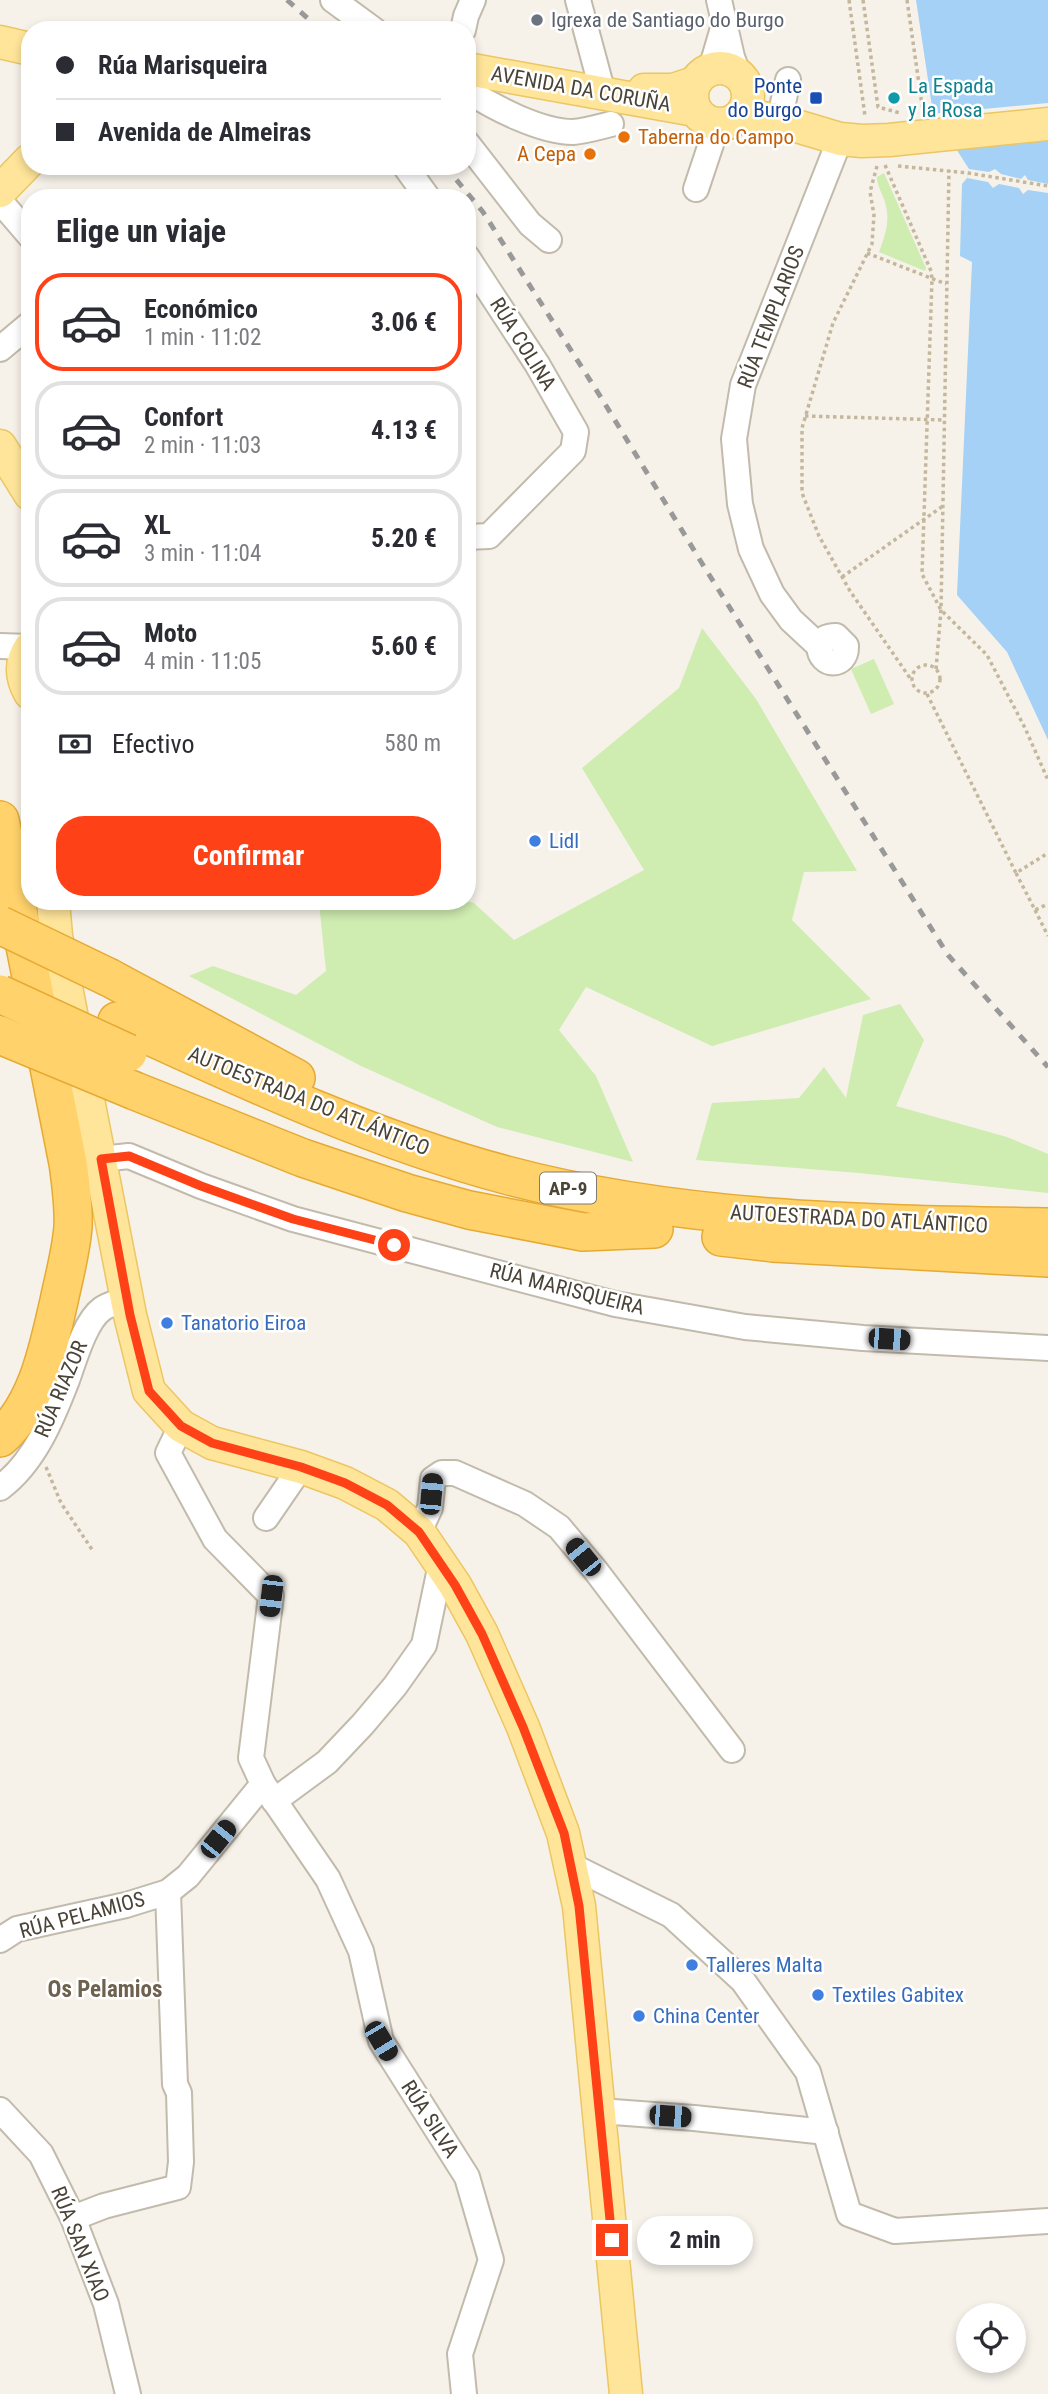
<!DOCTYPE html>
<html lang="es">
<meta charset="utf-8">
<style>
body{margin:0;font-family:"Roboto Condensed",sans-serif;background:#f7f7f7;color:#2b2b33;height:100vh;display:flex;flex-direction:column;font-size:26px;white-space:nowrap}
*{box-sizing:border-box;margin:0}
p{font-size:23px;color:#7c7c81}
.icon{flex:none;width:38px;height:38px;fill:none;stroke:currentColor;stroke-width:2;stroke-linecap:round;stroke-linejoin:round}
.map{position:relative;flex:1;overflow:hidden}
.drawer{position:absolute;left:21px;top:189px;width:455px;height:721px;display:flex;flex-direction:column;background:#fff;border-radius:28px;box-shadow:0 4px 10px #0003}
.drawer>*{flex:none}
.top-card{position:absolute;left:21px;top:21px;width:455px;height:154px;border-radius:28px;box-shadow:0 4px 10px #0003;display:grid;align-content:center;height:154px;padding:0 35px;background:#fff}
.controls{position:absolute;left:956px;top:2303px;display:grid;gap:14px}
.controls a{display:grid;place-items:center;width:70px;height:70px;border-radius:50%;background:#fff;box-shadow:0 4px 10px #0003;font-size:35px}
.end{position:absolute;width:32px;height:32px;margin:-16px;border:9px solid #ff4118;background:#fff;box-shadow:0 0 0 4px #fff}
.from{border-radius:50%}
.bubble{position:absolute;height:49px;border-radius:24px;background:#fff;box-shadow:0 4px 10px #0003;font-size:23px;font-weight:700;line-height:49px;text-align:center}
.car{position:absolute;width:21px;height:42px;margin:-21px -10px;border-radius:9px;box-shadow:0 0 5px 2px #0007;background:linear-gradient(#222 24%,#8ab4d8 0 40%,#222 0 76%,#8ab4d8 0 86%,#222 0)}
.top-card b{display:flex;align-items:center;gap:24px;height:66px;font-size:26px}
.top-card b+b{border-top:2px solid #e1e1e2}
.top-card i{width:18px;height:18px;background:#2b2b33}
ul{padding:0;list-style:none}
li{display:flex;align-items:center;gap:21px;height:98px;margin:0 14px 10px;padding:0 21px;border:4px solid #e1e1e2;border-radius:28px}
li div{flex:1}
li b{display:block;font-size:26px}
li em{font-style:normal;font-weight:700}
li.on{border-color:#ff4118}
li>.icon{width:63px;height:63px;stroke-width:1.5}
h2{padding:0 35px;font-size:32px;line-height:84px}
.pay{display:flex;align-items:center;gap:18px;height:77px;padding:0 35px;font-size:26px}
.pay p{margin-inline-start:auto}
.action{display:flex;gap:14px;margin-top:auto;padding:14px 35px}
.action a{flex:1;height:80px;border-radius:28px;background:#ff4118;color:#fff;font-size:28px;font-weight:700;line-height:80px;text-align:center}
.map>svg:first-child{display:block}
</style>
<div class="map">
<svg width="1048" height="2394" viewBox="0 0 1048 2394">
<rect width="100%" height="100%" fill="#f6f2ea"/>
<g fill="#cfecb1">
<path d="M 884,173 L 926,268 L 925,271 L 879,252 C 886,233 891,219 884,199 C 881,191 877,185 877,177 Z"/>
<polygon points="702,628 756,699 857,871 804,872 792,920 871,999 712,1046 586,987 559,1030 596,1076 633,1162 497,1127 361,1066 189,976 213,966 296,995 326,971 319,903 464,901 474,903 514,940 644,870 582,768 679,688"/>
<polygon points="874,659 894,704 871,714 851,669"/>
<polygon points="900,1004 924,1040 896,1106 1007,1137 1048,1154 1048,1193 859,1173 696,1160 712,1103 799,1098 824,1067 846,1098 863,1015"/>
</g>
<polygon fill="#a4d1f5" points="916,0 1048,0 1048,740 1007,652 957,595 972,262 960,256 962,184 967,178 969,169 933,113"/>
<g fill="#f6f2ea">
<polygon points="1048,103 1048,140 952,149 930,114"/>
<polygon points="969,169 989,172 995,169 1001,174 1021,179 1025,175 1028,180 1048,184 1048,193 1028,190 1023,194 1019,188 999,184 993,188 988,182 967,178"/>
</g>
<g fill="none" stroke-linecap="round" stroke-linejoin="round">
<g stroke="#c2bbac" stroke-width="28">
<g id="minor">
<polyline points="333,0 374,30"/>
<polyline points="578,0 600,82"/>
<polyline points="719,0 732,57 738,74"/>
<polyline points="463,30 466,16 473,0"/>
<polyline points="711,69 723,28"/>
<path d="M 467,90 C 494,108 541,132 573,132 C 585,131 599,127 611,124"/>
<polyline points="783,103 788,80"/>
<polyline points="467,143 530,224 549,240"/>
<polyline points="405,166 428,198"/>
<polyline points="696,189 712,141 714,124"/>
<polyline points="0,201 30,236"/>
<polyline points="467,257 537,364 576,432 573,451 489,536 467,537"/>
<polyline points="0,349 30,324"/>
<polyline points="0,646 30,647"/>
<path d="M 819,646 C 823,638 827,636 836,636 L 846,646 C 847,668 820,668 819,646 L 791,620 L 772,594 L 751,549 L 740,504 L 734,439 L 743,385 L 840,139"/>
<polyline points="101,1159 129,1156 201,1186 293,1219 615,1304 745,1327 863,1338 1048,1348"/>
<polyline points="181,1426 168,1453 215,1539 271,1596 251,1758 263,1784 328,1879 361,1951 381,2041 467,2177 491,2260 460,2354 464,2394"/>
<path d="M 0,1488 C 34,1463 52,1419 67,1380 C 74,1361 85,1321 102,1309 C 109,1304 120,1302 127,1299"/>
<polyline points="266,1518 301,1467"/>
<polyline points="419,1532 430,1508 433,1479 442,1473 455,1473 525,1504 559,1527 596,1571 732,1750"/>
<polyline points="274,1801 327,1762 363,1724 395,1686 424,1645 441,1564"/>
<polyline points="572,1866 671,1915 743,1981 808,2072 849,2214 895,2231 1048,2221"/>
<polyline points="0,1940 17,1929 126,1905 168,1892 188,1876 263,1784"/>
<polyline points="0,2110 41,2154 73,2218 106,2304 128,2394"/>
<polyline points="600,2111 694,2118 826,2132"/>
<polyline points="73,2218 104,2206 178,2187 181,2162 179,2093 175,2084 168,1892"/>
</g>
</g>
<g stroke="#ebc663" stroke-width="35">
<g id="major">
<polyline points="0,42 30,49"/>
<circle cx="720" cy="96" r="28"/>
<polyline points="467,69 695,110"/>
<polyline points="644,90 673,90 694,83"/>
<polyline points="739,117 773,119 840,139 862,141 889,140 1048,124"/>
<polyline points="0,191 30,160"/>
<polyline points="0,446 30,494"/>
<path d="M 30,648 C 20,663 21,677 30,693"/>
<polyline points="53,901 56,936 130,1315 149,1391 181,1426 212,1443 301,1467 345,1483 387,1505 419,1532 455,1585 482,1634 523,1727 563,1833 579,1906 626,2394"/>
</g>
</g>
<g stroke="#e6aa33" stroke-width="40">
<g id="highway">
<path d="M 0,820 L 68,1163 C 71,1184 74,1206 73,1227 C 71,1252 64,1277 59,1301 C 48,1348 38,1404 0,1438"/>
<polyline points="110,978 296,1078"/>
<path d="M 117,1021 C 243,1079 371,1139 506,1175 C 682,1222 867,1224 1048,1227"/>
<polyline points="135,1091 303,1158 407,1193 469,1210 583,1232 654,1229"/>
<polyline points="721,1237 773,1243 1048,1258"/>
</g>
</g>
<g stroke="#c5b79c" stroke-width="3.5" stroke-dasharray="3.5 3.5" stroke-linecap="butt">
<polyline points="849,0 865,116"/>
<polyline points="863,0 878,107 900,113"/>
<polyline points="907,0 923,112"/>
<polyline points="885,165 931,271 932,279 922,574 941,610 987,655 1025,728 1048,780"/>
<polyline points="877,166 870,192 874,215 872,244 833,323 802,428 802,493 819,536 850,591 912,681"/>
<polyline points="898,166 968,173 1048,186"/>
<polyline points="867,253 946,284"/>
<polyline points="805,416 944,420"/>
<polyline points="842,577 943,506"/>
<circle cx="926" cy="679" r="14"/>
<polyline points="936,669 941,610 949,170"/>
<polyline points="927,694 1016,873 1048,853"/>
<polyline points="1016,873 1035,910 1048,904"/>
<polyline points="1035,910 1048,936"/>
<polyline points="46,1467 61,1503 93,1551"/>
</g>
<use href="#minor" stroke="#fff" stroke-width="24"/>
<use href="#major" stroke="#ffe59a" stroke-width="32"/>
<use href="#highway" stroke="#ffd26c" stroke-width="37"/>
<g stroke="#999" stroke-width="5" stroke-dasharray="9 9" stroke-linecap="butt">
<polyline points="287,0 321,30"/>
<polyline points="445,166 483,212 602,399 703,565 948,955 1048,1067"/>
</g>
<g stroke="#e6aa33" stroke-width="40" stroke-linecap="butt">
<g id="highway-bridge">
<polyline points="0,925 110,978"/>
<polyline points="0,994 128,1053"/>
<polyline points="0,1035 135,1091"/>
</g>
</g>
<use href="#highway-bridge" stroke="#ffd26c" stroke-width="37"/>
</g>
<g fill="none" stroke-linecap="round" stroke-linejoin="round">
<polyline stroke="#ff4118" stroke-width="9" points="394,1245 293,1219 201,1186 129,1156 101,1159 130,1315 149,1391 181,1426 212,1443 301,1467 345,1483 387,1505 419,1532 455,1585 482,1634 523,1727 564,1833 579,1906 612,2240"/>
</g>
<circle fill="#6b7280" stroke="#fff" stroke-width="2.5" cx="537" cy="20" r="7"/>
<rect fill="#1a4fb4" stroke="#fff" stroke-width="2.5" x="809" y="91" width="14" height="14" rx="3.5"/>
<circle fill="#0f9aa8" stroke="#fff" stroke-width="2.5" cx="894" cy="98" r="7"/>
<g fill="#e8710a" stroke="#fff" stroke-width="2.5">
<circle cx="624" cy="137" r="7"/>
<circle cx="590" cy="154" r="7"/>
</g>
<g fill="#3f7fe0" stroke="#fff" stroke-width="2.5">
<circle cx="535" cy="841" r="7"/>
<circle cx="167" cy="1323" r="7"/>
<circle cx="692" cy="1965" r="7"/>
<circle cx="818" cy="1995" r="7"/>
<circle cx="639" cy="2016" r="7"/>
</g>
<g text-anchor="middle" stroke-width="5" stroke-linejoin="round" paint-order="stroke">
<rect fill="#fff" stroke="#807b73" stroke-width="2" x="540" y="1172.5" width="56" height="31" rx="5"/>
<g font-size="19" font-weight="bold" fill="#4a4337">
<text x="568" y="1195">AP-9</text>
</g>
<g font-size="21" fill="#5b616d" stroke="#fff" text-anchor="start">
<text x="551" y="27">Igrexa de Santiago do Burgo</text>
</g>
<g font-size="21" fill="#164399" stroke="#fff" text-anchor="end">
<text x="802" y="93">Ponte<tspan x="802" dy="24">do Burgo</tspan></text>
</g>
<g font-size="21" fill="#0d838f" stroke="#fff" text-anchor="start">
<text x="908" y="93">La Espada<tspan x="908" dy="24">y la Rosa</tspan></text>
</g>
<g font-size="21" fill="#4a4337" stroke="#fff">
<text transform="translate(581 89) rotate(10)" y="7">AVENIDA DA CORUÑA</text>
<text transform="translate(771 317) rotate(-69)" y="7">RÚA TEMPLARIOS</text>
<text transform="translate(523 344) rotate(58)" y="7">RÚA COLINA</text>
<text transform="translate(309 1101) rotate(22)" y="7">AUTOESTRADA DO ATLÁNTICO</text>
<text transform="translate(859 1219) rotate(3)" y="7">AUTOESTRADA DO ATLÁNTICO</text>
<text transform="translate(567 1289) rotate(14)" y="7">RÚA MARISQUEIRA</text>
<text transform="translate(61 1389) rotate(-67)" y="7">RÚA RIAZOR</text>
<text transform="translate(82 1915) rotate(-15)" y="7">RÚA PELAMIOS</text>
<text transform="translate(430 2119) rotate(57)" y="7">RÚA SILVA</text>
<text transform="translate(80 2244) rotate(68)" y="7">RÚA SAN XIAO</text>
</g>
<g font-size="21" fill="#c56008" stroke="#fff" text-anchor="start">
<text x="638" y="144">Taberna do Campo</text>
<text x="576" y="161" text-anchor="end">A Cepa</text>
</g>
<g font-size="21" fill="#366cbe" stroke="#fff" text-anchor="start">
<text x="549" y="848">Lidl</text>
<text x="181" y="1330">Tanatorio Eiroa</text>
<text x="706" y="1972">Talleres Malta</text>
<text x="832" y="2002">Textiles Gabitex</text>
<text x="653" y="2023">China Center</text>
</g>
<g font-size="23" font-weight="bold" fill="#6e624e" stroke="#fff">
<text x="105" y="1997">Os Pelamios</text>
</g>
</g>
</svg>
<div class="controls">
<a><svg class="icon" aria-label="locate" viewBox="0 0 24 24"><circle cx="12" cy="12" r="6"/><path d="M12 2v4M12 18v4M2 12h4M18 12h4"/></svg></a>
</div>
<i class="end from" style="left:394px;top:1245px"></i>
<i class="end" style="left:612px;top:2240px"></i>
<div class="bubble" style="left:637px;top:2216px;width:116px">2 min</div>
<i class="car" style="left:889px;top:1339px;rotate:94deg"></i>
<i class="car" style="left:431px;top:1494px;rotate:5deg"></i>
<i class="car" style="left:583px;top:1557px;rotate:321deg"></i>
<i class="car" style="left:271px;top:1596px;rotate:187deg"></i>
<i class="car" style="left:218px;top:1839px;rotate:39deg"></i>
<i class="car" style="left:381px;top:2041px;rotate:149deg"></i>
<i class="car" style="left:670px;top:2116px;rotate:94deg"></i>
<div class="top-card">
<b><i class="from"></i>Rúa Marisqueira</b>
<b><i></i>Avenida de Almeiras</b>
</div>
<section class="drawer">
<h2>Elige un viaje</h2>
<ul>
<li class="on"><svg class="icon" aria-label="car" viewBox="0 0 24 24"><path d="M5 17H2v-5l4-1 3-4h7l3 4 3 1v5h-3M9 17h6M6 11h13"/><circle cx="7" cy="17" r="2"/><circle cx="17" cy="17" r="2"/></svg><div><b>Económico</b><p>1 min · 11:02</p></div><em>3.06 €</em></li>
<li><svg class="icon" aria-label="car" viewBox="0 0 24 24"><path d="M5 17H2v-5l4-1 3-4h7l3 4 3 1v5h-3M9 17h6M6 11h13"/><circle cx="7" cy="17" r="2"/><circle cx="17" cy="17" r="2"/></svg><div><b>Confort</b><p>2 min · 11:03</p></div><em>4.13 €</em></li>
<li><svg class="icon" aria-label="car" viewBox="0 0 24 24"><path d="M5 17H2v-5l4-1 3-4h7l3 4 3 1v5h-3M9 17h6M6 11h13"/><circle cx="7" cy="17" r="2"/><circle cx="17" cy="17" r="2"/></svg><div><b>XL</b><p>3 min · 11:04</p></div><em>5.20 €</em></li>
<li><svg class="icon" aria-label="car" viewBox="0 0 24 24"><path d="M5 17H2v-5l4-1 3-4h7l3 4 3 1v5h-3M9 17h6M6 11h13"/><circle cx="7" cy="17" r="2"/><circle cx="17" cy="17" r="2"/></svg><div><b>Moto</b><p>4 min · 11:05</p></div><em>5.60 €</em></li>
</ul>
<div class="pay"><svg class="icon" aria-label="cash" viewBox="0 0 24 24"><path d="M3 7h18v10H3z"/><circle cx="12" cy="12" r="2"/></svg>Efectivo<p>580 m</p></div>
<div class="action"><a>Confirmar</a></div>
</section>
</div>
